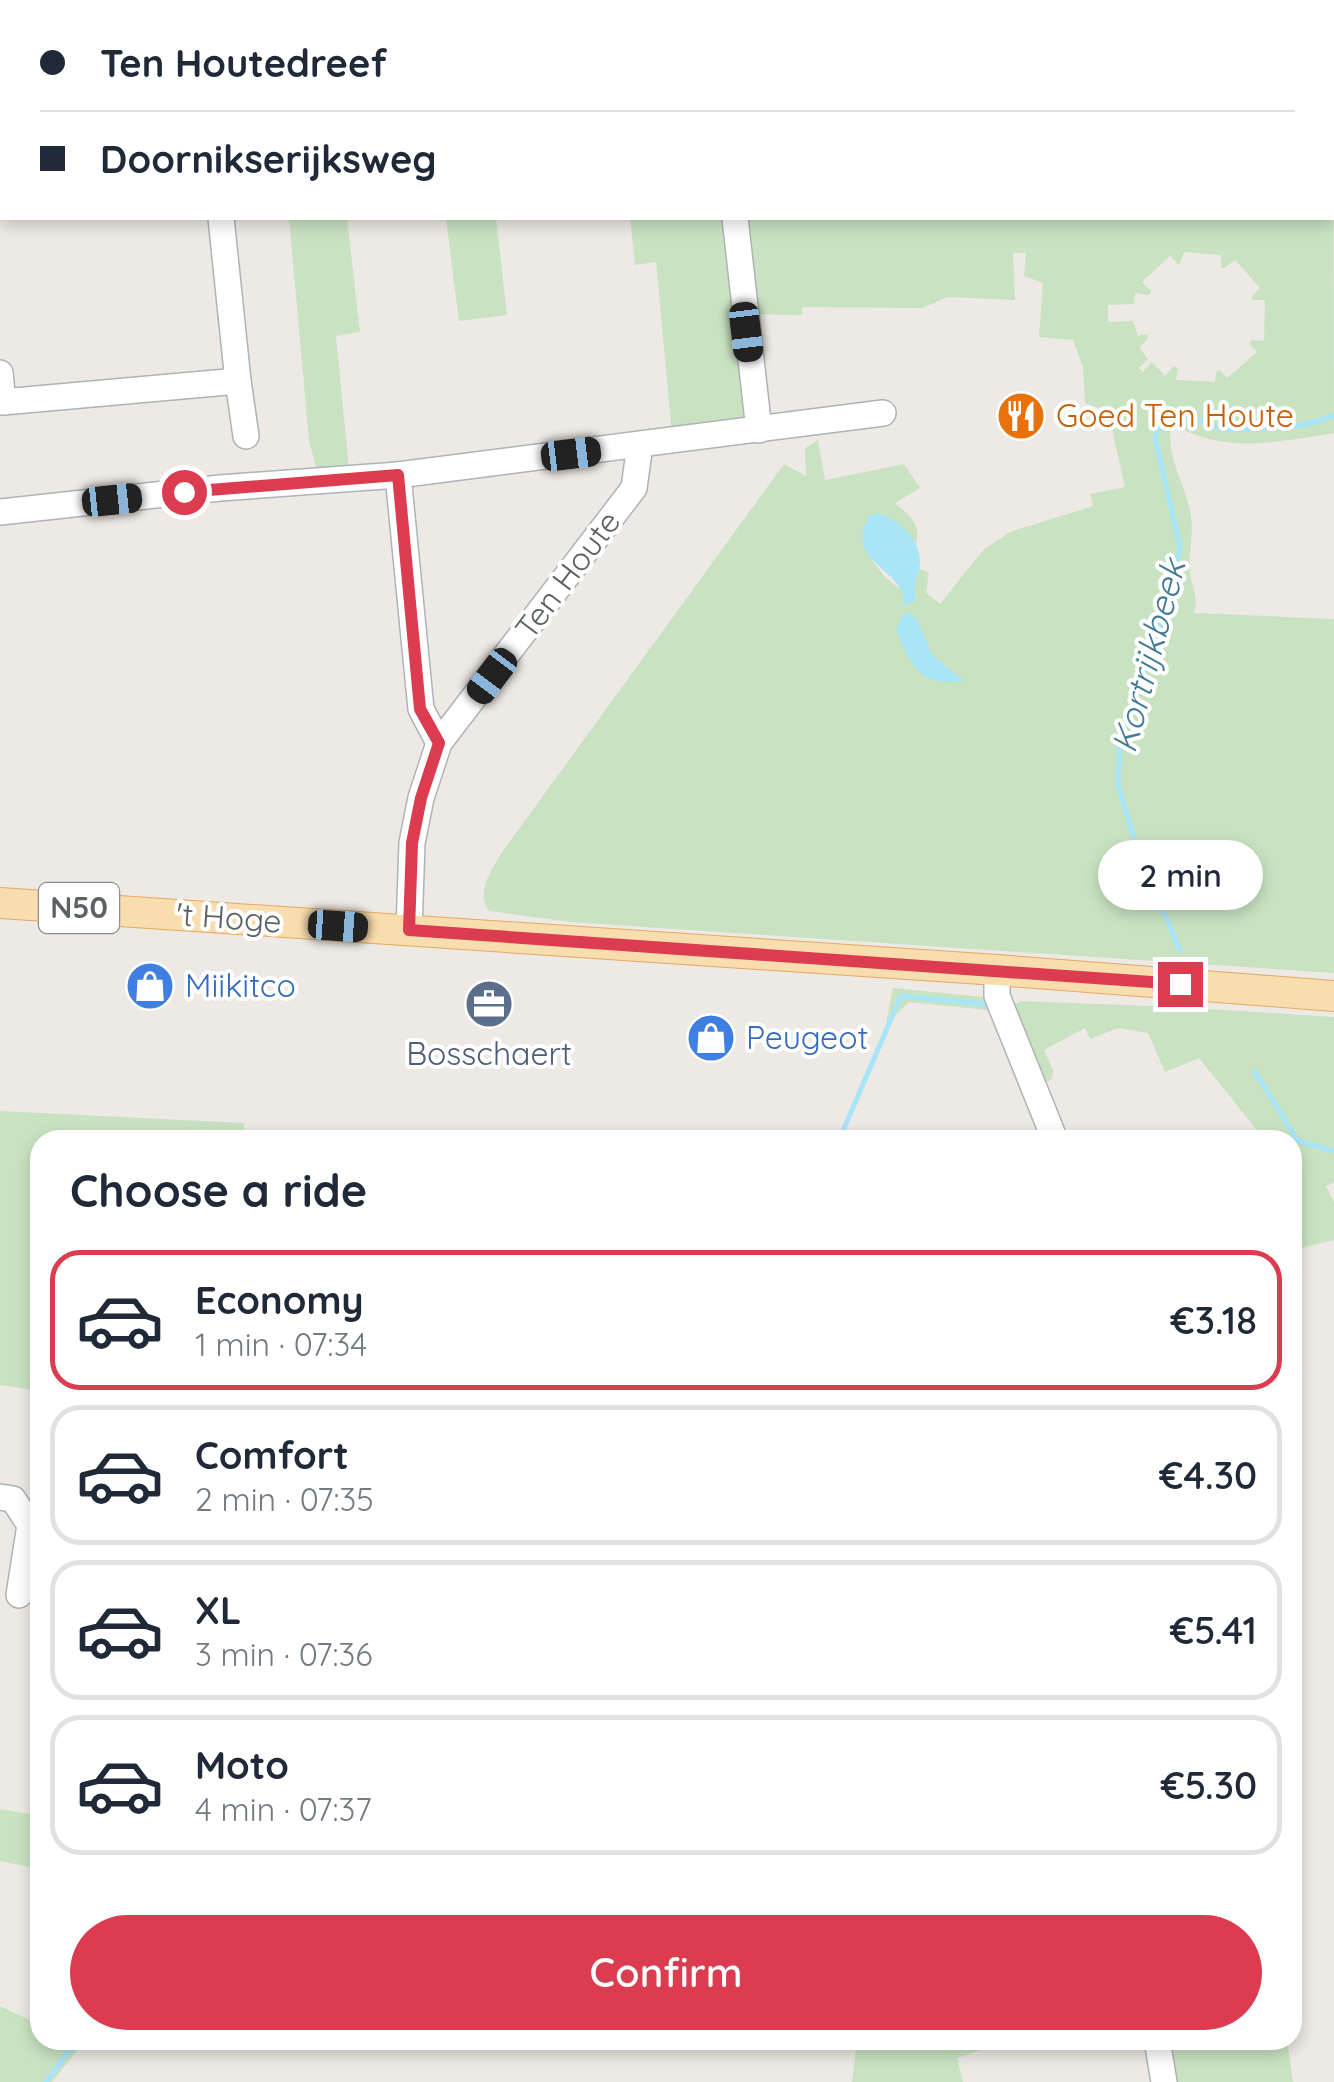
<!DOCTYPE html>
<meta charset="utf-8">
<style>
body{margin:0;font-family:Quicksand,sans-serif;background:#f6f6f7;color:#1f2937;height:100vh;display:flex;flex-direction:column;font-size:38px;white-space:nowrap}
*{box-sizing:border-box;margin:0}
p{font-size:32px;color:#747a83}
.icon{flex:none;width:55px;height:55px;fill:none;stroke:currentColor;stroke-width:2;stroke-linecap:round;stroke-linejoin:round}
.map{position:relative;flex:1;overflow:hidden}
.details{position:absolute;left:30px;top:1130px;width:1272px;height:920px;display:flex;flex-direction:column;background:#fff;border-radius:30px;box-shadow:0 5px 15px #0003}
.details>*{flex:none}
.banner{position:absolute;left:0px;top:0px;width:1335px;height:220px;box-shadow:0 5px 15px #0003;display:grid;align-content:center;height:220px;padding:0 40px;background:#fff}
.end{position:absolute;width:45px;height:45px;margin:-22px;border:12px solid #db3c4f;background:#fff;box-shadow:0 0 0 5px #fff}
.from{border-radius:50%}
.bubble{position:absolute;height:70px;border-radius:35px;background:#fff;box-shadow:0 5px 15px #0003;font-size:32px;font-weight:600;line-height:70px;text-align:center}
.car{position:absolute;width:30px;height:60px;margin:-30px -15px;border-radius:12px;box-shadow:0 0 8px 2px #0007;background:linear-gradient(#222 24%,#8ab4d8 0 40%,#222 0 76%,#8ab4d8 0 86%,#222 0)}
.banner b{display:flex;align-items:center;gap:35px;height:95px;font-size:38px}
.banner b+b{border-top:2px solid #e0e1e3}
.banner i{width:25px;height:25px;background:#1f2937}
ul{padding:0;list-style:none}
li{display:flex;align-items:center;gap:30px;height:140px;margin:0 20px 15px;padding:0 20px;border:5px solid #e0e1e3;border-radius:30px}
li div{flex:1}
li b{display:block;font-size:38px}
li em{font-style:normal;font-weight:600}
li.active{border-color:#db3c4f}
li>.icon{width:90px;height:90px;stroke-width:1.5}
h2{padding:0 40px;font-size:45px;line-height:120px}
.cta{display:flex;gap:20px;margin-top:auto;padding:20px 40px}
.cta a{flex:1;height:115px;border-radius:60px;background:#db3c4f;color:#fff;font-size:40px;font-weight:600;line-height:115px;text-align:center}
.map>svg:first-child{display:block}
</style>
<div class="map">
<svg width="1334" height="2082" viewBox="0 0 1334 2082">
<rect width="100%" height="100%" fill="#ede9e4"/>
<g fill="#c9e3c2" fill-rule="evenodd">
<polygon points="0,0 449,0 450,2 2,2 0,152"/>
<path d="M 1333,104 L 1334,433 C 1278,442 1222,455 1172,423 C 1164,458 1187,484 1191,517 C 1194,535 1188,555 1190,574 C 1192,589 1199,596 1194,613 L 1334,619 L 1334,973 L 571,922 L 489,911 C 476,891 490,874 500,855 L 784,464 L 806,476 L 805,448 L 818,440 L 825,480 L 904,464 L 920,488 L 895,503 C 908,514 922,525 916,543 L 900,525 L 866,522 C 859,559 887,581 916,600 L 912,580 L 918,568 L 929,573 L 926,593 L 940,604 L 983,550 L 1010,532 L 1093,506 L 1090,494 L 1125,487 L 1111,425 L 1101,409 L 1085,403 L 1083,367 L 1073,340 L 1039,337 L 1043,283 L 1024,276 L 1026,253 L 1013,253 L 1015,300 L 948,297 L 922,308 L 802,307 L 802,315 L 756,314 L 745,218 L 1332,218 ZM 1184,252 L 1221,255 L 1221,267 L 1224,268 L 1235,260 L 1260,288 L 1252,296 L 1252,300 L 1265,300 L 1264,341 L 1252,340 L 1249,344 L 1257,352 L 1227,378 L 1220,370 L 1216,372 L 1215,382 L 1176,380 L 1178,368 L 1174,366 L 1165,376 L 1152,362 L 1143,372 L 1139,368 L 1148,359 L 1139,347 L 1148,339 L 1147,334 L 1138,336 L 1133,321 L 1108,322 L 1108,305 L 1134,304 L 1135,293 L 1149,295 L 1151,291 L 1142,282 L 1170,256 L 1179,265 Z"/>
<polygon points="289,218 347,218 360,332 336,336 349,469 317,471 309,441"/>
<polygon points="446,218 496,218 507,315 459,321"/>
<polygon points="630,218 726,218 744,417 736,425 672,434 656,262 635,265"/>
<polygon points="893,988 983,997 992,1001 997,1011 909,1002 886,1024"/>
<polygon points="1021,1001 1176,1007 1334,1017 1334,1182 1326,1186 1334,1202 1334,1240 1293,1250 1292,1140 1265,1140 1199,1058 1165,1072 1148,1033 1118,1028 1090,1039 1085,1028 1044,1050 1053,1070 1052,1079 1041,1084 1012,1007"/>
<polygon points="0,1111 244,1123 243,1140 40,1140 40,1391 0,1385"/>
<polygon points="0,1809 40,1816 40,1869 0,1861"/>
<polygon points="0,2006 40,2025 40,2040 92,2040 75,2053 52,2082 0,2082"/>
<polygon points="857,2040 990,2040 989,2047 957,2058 963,2082 852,2082"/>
<polygon points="1163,2040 1287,2040 1293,2082 1169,2082"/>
</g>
<g fill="#a9e5f8">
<path d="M 878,513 C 897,520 919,537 920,560 C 920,576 912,580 916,600 L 904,606 C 903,601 904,595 901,590 C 887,564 845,555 870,515 Z"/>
<path d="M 909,613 L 917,619 L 932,655 L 964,681 C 920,687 912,667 896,630 L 902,616 Z"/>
</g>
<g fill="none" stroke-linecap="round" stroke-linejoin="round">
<g stroke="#a9e5f8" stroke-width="5">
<polyline points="1262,0 1264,2"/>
<polyline points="1332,109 1334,111"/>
<polyline points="1180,950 1140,859 1118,785 1120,742 1162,622 1180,547 1155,437 1166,408 1225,430 1304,425 1334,416"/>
<polyline points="1255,1072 1298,1141 1334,1151"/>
<polyline points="839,1140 901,996 985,1004"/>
<polyline points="46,2082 68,2052 84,2040"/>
</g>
<g stroke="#afb3b5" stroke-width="28">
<g id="minor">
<polyline points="455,0 456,2"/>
<polyline points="712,0 712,2"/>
<polyline points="0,160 2,160"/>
<polyline points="735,218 759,430"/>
<polyline points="0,373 3,402 238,381 221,218"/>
<polyline points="238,381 246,436"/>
<polyline points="398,475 421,709 439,743"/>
<polyline points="0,512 220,488 398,475 883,413"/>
<polyline points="409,930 412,843 421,798 439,743 634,488 640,445"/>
<polyline points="997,970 997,996 1055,1140"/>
<polyline points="0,1497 13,1499 30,1525 19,1595"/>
<polyline points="1157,2040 1164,2082"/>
</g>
</g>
<g stroke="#e5a864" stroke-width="32">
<polyline id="major" points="0,903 997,970 1334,996"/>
</g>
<use href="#minor" stroke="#fff" stroke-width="25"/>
<use href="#major" stroke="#f8ddae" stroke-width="30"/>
</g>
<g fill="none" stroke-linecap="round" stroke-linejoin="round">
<polyline stroke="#db3c4f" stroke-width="12" points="184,492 398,475 420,709 439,743 421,798 412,843 409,930 1180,984"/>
</g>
<defs>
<g id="restaurant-disc" transform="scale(2.5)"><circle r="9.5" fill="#e8710a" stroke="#fff"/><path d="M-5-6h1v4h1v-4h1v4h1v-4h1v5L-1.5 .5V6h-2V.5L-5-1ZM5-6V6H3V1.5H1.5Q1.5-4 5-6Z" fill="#fff"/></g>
<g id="shop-disc" transform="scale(2.5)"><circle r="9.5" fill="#3f7fe0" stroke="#fff"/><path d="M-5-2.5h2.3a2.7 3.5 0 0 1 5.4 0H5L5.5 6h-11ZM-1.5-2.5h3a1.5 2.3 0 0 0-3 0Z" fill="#fff"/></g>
<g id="office-disc" transform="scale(2.5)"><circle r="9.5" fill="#5c6f8a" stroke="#fff"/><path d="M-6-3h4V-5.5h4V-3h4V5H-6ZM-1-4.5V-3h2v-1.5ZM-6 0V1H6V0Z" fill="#fff"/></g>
</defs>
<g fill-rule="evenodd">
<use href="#restaurant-disc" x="1021" y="416"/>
<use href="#shop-disc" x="150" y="986"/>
<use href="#office-disc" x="489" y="1004"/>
<use href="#shop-disc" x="711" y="1038"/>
</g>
<g text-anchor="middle" stroke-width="8" stroke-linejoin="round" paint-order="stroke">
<rect fill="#fff" stroke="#8d9092" stroke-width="2.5" x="39" y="883" width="80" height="50" rx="8"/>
<g font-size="30" font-weight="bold" fill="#5c6163">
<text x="79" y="918">N50</text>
</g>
<g font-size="32" fill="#c56008" stroke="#fff" text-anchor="start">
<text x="1056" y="427">Goed Ten Houte</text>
</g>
<g font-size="32" fill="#5c6163" stroke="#fff">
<text transform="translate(568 575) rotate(-53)" y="11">Ten Houte</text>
<text transform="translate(229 918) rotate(4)" y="11">'t Hoge</text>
</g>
<g font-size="32" fill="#366cbe" stroke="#fff" text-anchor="start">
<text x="185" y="997">Miikitco</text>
<text x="746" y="1049">Peugeot</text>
</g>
<g font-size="32" fill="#4e5e75" stroke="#fff">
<text x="489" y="1065">Bosschaert</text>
</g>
<g font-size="35" font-style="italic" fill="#427c97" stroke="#fff">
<text transform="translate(1149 656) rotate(-75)" y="12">Kortrijkbeek</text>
</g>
</g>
</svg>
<i class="end from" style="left:184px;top:492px"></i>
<i class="end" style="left:1180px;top:984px"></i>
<div class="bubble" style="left:1098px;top:840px;width:165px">2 min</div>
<i class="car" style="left:746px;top:332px;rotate:173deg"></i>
<i class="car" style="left:571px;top:454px;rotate:83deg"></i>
<i class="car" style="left:112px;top:500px;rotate:84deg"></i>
<i class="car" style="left:492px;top:676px;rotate:217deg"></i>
<i class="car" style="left:338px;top:926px;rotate:94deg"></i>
<div class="banner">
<b><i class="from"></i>Ten Houtedreef</b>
<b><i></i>Doornikserijksweg</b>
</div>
<section class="details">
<h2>Choose a ride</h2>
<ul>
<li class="active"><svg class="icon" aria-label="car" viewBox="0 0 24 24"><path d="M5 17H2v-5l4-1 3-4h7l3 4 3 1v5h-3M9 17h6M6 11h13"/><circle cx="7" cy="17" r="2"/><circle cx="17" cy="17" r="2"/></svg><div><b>Economy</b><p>1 min · 07:34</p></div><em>€3.18</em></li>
<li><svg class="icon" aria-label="car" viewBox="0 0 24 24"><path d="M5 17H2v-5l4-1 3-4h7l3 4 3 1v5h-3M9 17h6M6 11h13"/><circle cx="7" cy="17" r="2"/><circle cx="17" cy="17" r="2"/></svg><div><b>Comfort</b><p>2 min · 07:35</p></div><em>€4.30</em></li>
<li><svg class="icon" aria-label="car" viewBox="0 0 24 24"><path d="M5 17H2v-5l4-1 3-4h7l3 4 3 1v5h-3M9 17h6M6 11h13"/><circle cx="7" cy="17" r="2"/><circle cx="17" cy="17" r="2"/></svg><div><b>XL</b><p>3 min · 07:36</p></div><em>€5.41</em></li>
<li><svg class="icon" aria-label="car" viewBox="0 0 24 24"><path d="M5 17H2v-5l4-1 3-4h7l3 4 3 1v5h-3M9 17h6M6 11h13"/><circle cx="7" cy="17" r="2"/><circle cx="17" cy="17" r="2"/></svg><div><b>Moto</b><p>4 min · 07:37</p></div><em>€5.30</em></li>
</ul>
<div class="cta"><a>Confirm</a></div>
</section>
</div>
